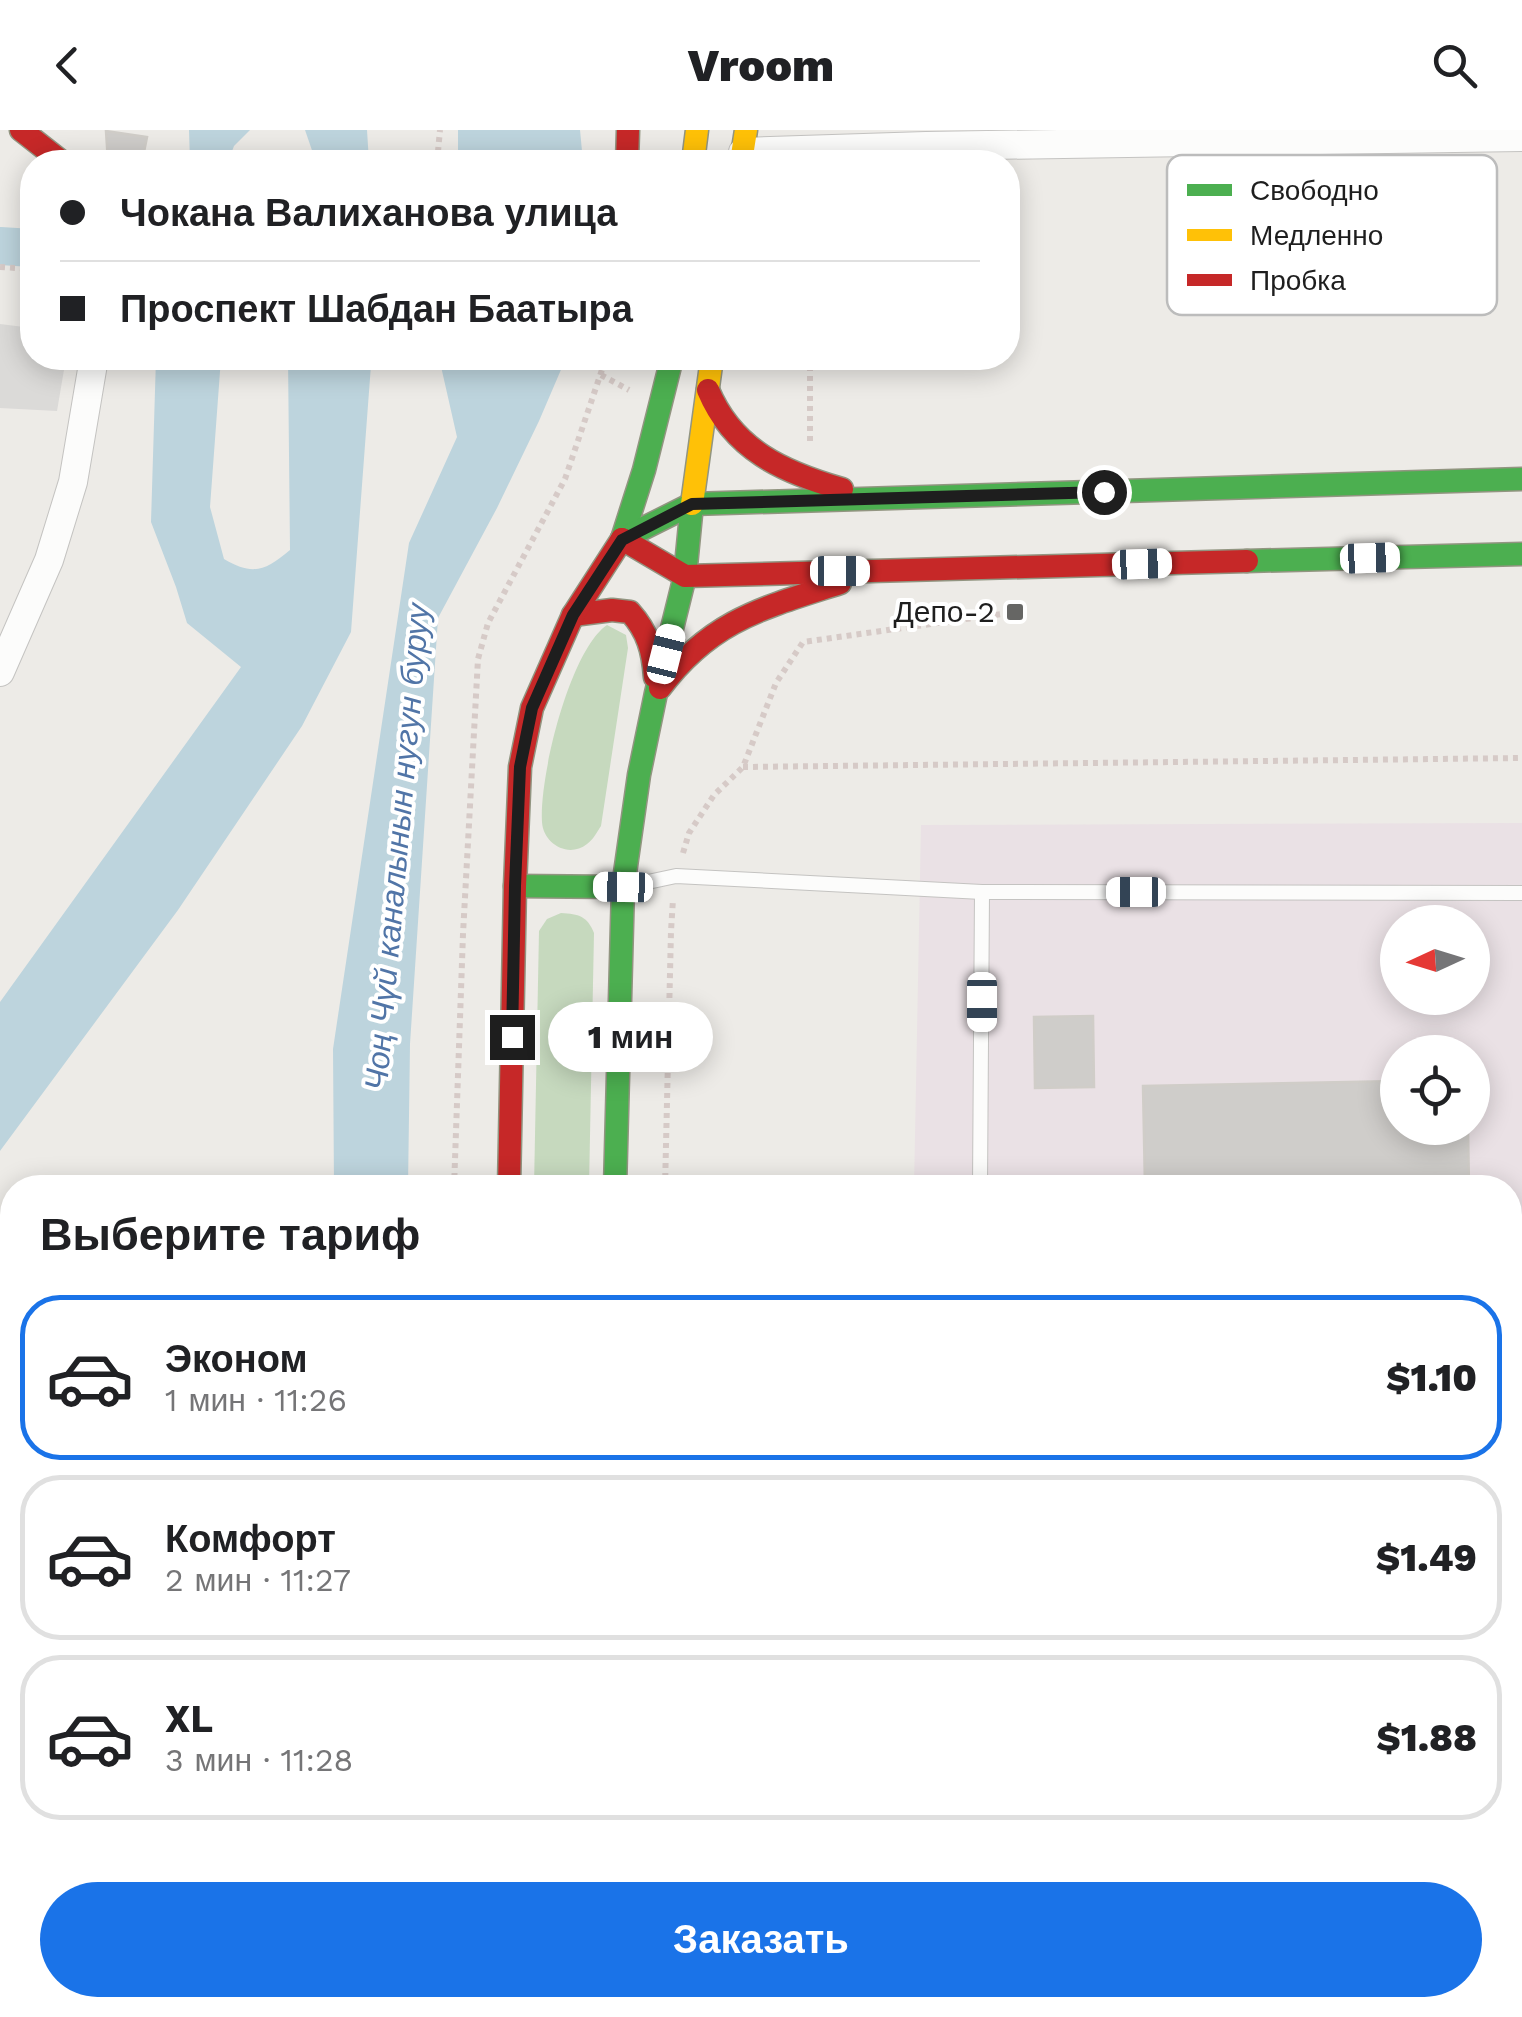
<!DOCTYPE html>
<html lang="ru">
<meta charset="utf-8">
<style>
body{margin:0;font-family:"Work Sans",sans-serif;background:#f6f6f6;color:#202124;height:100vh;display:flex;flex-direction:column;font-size:38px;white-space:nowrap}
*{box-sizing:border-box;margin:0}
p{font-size:32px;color:#757577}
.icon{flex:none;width:55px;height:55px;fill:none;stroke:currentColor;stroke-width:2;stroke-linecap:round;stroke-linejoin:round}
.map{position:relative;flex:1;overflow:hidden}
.drawer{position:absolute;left:0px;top:1045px;width:1522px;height:842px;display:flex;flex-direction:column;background:#fff;border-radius:40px 40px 0 0;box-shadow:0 5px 25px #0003}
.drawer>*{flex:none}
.banner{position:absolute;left:20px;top:20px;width:1000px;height:220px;border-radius:40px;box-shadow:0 5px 25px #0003;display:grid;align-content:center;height:220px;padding:0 40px;background:#fff}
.needle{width:65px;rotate:266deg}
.controls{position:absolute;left:1380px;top:775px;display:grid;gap:20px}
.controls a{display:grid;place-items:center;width:110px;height:110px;border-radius:50%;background:#fff;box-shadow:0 5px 25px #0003;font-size:50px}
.end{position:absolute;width:45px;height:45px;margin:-22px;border:12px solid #1e1e1e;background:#fff;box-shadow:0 0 0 5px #fff}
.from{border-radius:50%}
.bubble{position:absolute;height:70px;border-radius:35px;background:#fff;box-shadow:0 5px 25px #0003;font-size:32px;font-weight:800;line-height:70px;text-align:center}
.car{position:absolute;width:30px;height:60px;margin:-30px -15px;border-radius:12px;box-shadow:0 0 8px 2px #0007;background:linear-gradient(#fff 24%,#345 0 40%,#fff 0 76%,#345 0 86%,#fff 0)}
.banner b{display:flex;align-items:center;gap:35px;height:95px;font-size:38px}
.banner b+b{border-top:2px solid #e0e0e0}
.banner i{width:25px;height:25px;background:#202124}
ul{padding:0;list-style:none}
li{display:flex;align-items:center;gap:30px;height:165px;margin:0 20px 15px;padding:0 20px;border:5px solid #e0e0e0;border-radius:40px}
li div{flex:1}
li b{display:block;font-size:38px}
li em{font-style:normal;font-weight:800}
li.current{border-color:#1a73e8}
li>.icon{width:90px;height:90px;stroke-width:1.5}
h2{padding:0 40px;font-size:45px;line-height:120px}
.primary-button{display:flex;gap:20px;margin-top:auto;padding:20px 40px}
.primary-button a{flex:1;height:115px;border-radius:60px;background:#1a73e8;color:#fff;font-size:40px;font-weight:800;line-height:115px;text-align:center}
header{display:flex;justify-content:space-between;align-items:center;height:130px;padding:0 40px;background:#fff;font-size:45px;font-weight:800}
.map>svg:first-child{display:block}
</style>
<header><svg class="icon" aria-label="back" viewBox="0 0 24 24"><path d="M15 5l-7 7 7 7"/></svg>Vroom<svg class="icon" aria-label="search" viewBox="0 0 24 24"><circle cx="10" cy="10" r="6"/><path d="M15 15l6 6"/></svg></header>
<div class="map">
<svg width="1522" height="1887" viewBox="0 0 1522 1887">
<rect width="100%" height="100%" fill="#edebe7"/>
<path fill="#eae1e5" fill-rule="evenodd" d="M 1522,693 L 1522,1737 L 1510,1737 L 1510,1058 L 914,1058 L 921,695 ZM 1398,792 L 1472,792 L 1472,868 L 1398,868 ZM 1398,922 L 1472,922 L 1472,998 L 1398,998 Z"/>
<polygon fill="#dbdad8" points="0,194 32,198 32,228 66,228 57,281 0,278"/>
<polygon fill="#eaecdb" points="0,1240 12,1240 12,1875 262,1875 261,1887 0,1887"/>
<g fill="#c6d9be">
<path d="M 607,495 L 626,505 L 628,518 L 601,696 C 597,702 593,710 587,714 C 568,729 543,713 542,692 C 539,647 570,520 607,495 Z"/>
<path d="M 561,783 C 579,784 587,786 594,803 L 589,1057 L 534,1057 L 539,801 L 547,789 Z"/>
</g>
<g fill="#bdd4dd">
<polygon points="189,0 250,0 234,16 228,32 190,32"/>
<polygon points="305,0 367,0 369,32 316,32"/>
<polygon points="458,0 580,0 583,32 458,32"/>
<path d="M 156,228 L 221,228 L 210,377 L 224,429 C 253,446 265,441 290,420 L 288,228 L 371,235 L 351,502 L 302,596 L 178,780 L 0,1021 L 0,872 L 241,537 L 187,493 L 176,457 L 151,392 Z"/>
<polygon points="441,228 566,228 539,291 497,378 438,488 410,914 408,1057 334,1057 333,919 409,413 457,307 440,232"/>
</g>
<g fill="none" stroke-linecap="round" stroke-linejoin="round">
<polyline stroke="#bdd4dd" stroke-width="38" points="0,116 32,118"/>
</g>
<g fill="#cfcdca" stroke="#d0cdc8" stroke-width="2.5">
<polygon points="106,1 147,7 142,32 108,32"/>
<polygon points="1093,886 1094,957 1035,958 1034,887"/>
<polygon points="1398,951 1398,998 1468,998 1469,1058 1145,1058 1143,956"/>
<polygon points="0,1418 12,1419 12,1512 0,1512"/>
<polygon points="0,1532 12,1533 12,1625 0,1625"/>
<polygon points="0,1638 12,1639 12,1728 0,1728"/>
<polygon points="0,1745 12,1746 12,1840 0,1839"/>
<polygon points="1510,1824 1522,1824 1522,1861 1510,1862"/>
<polygon points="0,1853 12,1853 12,1875 234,1875 234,1887 0,1887"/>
<polygon points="1109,1875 1184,1875 1186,1887 1110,1887"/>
<polygon points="1202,1875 1385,1875 1386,1887 1203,1887"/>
</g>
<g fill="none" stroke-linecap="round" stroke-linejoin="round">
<g stroke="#c4c3c1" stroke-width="16">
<g id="lane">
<polyline points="629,756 676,746 982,762 1522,763"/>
<polyline points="980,1058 982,762"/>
<polyline points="1510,1679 1522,1678"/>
<polyline points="982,1875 982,1887"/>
</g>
</g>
<g stroke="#c4c3c1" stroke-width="30">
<g id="street">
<polyline points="743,22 926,16 1522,7"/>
<polyline points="0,542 49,430 73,352 94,228"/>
</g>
</g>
<g stroke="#929581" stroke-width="25">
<g id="fast">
<polyline points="622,409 644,340 672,228"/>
<polyline points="622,409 692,374 1522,349"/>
<polyline points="1247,431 1522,424"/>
<polyline points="515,756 623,757"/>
<polyline points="615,1058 623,757 639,645 656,563 685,446 692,374"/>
</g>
</g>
<g stroke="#929581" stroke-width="25">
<g id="slow">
<polyline points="693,32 697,0"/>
<polyline points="741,32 746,0"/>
<polyline points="692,374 712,228"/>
<polyline points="494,1875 494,1887"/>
</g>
</g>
<g stroke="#929581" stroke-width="25">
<g id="jam">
<polyline points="21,0 62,32"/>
<polyline points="627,32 628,0"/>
<path d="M 708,260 C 733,320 783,342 842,359"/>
<polyline points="622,409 685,446 1247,431"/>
<path d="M 573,485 L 612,480 L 630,482 C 648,502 653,521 655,547"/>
<path d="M 660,558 C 711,490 763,478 840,453"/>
<polyline points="509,1058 515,756 520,637 532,578 573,485 622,409"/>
<polyline points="592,1887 593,1875"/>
</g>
</g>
<g stroke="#d6cac7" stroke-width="6" stroke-dasharray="5 5" stroke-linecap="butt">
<polyline points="437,32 440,0"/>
<polyline points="0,137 32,139"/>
<polyline points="601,245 629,260"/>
<polyline points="810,311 810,228"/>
<polyline points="743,637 1522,628"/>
<polyline points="683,723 689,703 714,665 743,637 776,553 803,512 1016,482"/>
<polyline points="454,1058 463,804 478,529 488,493 565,349 606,228"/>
<polyline points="665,1058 671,801 673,769"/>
<polyline points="425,1887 425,1875"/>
<polyline points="644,1887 645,1875"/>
<polyline points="817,1887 817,1875"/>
</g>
<use href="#lane" stroke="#fcfcfb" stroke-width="14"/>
<use href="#street" stroke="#fcfcfb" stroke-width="28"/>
<use href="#fast" stroke="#4caf50" stroke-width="22"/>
<use href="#slow" stroke="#ffc107" stroke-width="22"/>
<use href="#jam" stroke="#c62828" stroke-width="22"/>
</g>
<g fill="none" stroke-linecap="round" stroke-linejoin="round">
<polyline stroke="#1e1e1e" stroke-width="12" points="512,907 515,756 520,637 532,578 573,485 622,410 692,374 1104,362"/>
</g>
<rect fill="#666664" stroke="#fff" stroke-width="4" x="1005" y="472" width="20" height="20" rx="5"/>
<g text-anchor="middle" stroke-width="8" stroke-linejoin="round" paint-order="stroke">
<g font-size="30" fill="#1e1e1e" stroke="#fff" text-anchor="end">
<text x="995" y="492">Депо-2</text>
</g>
<g font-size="32" font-style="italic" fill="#5175a7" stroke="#fff">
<text transform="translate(397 717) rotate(-85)" y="11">Чоң Чүй каналынын нугун буруу</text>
</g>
</g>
<rect x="1167" y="25" width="330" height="160" rx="15" fill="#fff" stroke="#bcbcbc" stroke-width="2.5"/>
<rect x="1187" y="54" width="45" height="12" fill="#4caf50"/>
<rect x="1187" y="99" width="45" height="12" fill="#ffc107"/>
<rect x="1187" y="144" width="45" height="12" fill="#c62828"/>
<g font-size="28" fill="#1e1e1e">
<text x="1250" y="70">Свободно</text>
<text x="1250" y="115">Медленно</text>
<text x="1250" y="160">Пробка</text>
</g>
</svg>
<div class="controls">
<a><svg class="needle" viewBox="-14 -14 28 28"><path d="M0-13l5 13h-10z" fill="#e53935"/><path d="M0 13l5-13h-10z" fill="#757577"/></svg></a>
<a><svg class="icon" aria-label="locate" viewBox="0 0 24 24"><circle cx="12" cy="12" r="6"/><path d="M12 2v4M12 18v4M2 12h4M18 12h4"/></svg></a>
</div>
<i class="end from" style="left:1104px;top:362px"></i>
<i class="end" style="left:512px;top:907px"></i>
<div class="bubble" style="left:548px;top:872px;width:165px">1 мин</div>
<i class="car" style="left:1370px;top:428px;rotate:88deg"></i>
<i class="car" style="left:1142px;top:434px;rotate:88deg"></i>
<i class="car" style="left:840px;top:441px;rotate:90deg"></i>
<i class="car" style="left:666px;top:524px;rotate:14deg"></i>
<i class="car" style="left:623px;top:757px;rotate:271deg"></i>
<i class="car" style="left:1136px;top:762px;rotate:270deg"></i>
<i class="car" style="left:982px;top:872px;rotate:180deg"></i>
<div class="banner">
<b><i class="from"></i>Чокана Валиханова улица</b>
<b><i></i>Проспект Шабдан Баатыра</b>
</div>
<section class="drawer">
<h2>Выберите тариф</h2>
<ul>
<li class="current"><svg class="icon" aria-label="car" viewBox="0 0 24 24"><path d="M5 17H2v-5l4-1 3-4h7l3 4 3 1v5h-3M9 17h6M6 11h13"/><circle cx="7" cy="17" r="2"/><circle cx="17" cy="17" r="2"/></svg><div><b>Эконом</b><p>1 мин · 11:26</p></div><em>$1.10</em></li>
<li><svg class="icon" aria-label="car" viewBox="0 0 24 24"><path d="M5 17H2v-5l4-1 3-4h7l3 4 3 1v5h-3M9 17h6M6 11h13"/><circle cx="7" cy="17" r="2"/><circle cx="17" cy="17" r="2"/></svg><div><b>Комфорт</b><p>2 мин · 11:27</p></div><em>$1.49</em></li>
<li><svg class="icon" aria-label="car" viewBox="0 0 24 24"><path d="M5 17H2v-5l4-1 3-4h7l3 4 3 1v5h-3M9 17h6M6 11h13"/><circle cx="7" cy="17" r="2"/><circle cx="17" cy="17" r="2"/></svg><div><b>XL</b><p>3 мин · 11:28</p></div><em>$1.88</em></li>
</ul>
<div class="primary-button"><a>Заказать</a></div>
</section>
</div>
